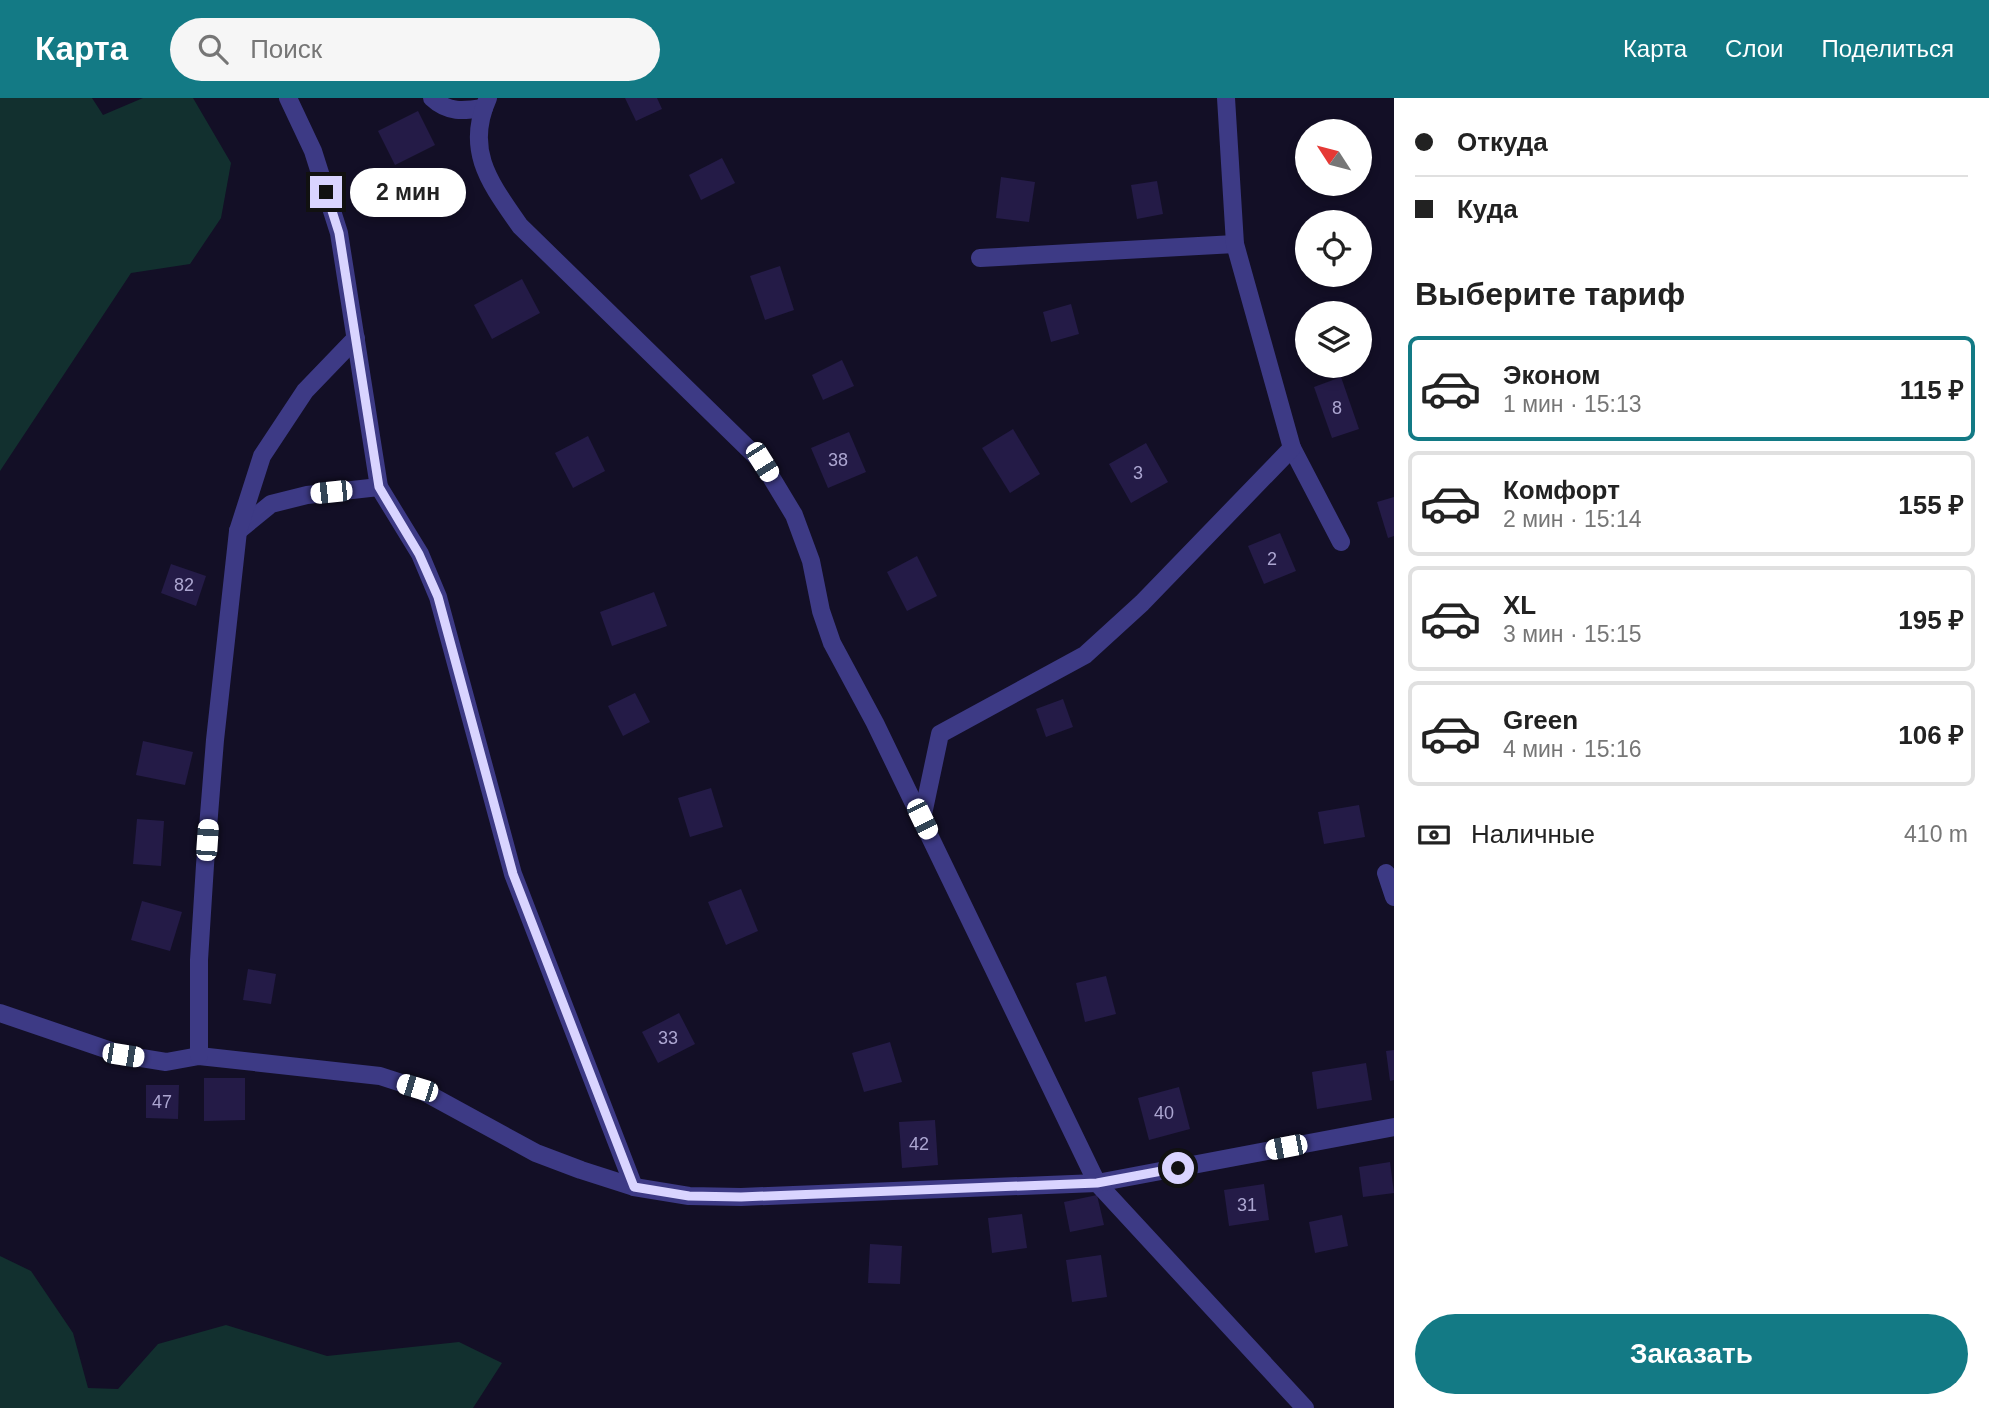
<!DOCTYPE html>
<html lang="ru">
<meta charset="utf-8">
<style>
body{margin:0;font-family:Helvetica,sans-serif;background:#f6f6f6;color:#222;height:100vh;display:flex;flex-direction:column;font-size:26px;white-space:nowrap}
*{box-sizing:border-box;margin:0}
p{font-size:23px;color:#767676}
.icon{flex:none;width:38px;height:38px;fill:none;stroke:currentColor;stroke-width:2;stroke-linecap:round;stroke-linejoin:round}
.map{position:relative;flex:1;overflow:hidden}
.sheet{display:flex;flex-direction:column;background:#fff;width:595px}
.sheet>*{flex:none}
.top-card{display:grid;align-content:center;height:154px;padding:0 21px;background:#fff}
.needle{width:46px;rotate:306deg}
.tools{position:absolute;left:1295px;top:21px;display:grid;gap:14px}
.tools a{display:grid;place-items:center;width:77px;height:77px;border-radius:50%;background:#fff;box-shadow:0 4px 10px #0003;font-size:35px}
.end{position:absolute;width:32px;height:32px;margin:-16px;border:9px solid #d9d4ff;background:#111;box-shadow:0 0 0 4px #111}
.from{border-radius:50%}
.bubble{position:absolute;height:49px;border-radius:24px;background:#fff;box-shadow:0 4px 10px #0003;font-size:23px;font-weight:600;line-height:49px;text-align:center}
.car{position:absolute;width:21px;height:42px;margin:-21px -10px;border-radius:9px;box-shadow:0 0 5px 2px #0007;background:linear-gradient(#fff 24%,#345 0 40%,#fff 0 76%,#345 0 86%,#fff 0)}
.top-card b{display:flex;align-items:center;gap:24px;height:66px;font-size:26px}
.top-card b+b{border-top:2px solid #e0e0e0}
.top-card i{width:18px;height:18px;background:#222}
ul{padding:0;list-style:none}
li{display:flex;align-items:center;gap:21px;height:105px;margin:0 14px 10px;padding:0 7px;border:4px solid #e0e0e0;border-radius:10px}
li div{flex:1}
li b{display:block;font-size:26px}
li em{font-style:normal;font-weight:600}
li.current{border-color:#137a85}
li>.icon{width:63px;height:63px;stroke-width:1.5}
h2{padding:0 21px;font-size:32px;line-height:84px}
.pay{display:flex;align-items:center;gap:18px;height:77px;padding:0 21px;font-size:26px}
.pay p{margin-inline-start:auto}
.action{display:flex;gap:14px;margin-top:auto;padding:14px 21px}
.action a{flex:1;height:80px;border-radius:42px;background:#137a85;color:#fff;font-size:28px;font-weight:600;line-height:80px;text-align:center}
header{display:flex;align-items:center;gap:42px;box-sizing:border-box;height:98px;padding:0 35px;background:#137a85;color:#fff}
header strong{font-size:33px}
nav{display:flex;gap:38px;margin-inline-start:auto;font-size:24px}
.search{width:490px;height:63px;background:#f6f6f6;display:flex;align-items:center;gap:18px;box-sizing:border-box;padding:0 24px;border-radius:38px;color:#767676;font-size:26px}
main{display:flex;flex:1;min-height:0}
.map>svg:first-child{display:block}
</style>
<header>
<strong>Карта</strong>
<div class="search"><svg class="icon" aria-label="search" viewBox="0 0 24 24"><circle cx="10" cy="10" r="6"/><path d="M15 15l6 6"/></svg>Поиск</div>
<nav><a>Карта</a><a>Слои</a><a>Поделиться</a></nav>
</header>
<main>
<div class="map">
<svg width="1394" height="1310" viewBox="0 0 1394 1310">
<rect width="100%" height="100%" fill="#130f26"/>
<g fill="#12302f">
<polygon points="0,0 92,0 103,17 143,0 193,0 231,65 221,120 190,166 131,175 0,373"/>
<polygon points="0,1158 31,1173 73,1235 88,1290 118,1291 158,1246 226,1227 327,1258 459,1244 502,1265 473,1310 0,1310"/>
</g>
<g fill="#241b47">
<polygon points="625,0 657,0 662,11 636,23"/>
<polygon points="418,13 435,47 395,67 378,33"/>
<polygon points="722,60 735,85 701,102 689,77"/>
<polygon points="1001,79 1035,84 1029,124 996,120"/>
<polygon points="1157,83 1163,116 1137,121 1131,87"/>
<polygon points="780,168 794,212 765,222 750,178"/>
<polygon points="522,181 540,215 492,241 474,207"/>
<polygon points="1071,206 1079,236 1051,244 1043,214"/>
<polygon points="842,262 854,288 823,302 812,277"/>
<polygon points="1341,279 1359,331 1332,340 1314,289"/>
<polygon points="1013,331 1040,376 1010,395 982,350"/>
<polygon points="849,334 866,374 828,390 811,350"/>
<polygon points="588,338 605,373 573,390 555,355"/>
<polygon points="1146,345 1168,384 1131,405 1109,366"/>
<polygon points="1394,399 1394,438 1388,440 1377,404"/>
<polygon points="1280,435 1296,473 1264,486 1248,448"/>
<polygon points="917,458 937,498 907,513 887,474"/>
<polygon points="171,466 206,478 196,508 161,495"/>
<polygon points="654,494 667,528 612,548 600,514"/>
<polygon points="635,595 650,624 623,638 608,608"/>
<polygon points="1063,601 1073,629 1046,639 1036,611"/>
<polygon points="143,643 193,654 185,687 136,677"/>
<polygon points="711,690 723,729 690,739 678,700"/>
<polygon points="1359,707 1365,739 1324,746 1318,714"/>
<polygon points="137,721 164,723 161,768 133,766"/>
<polygon points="741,791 758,833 726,847 708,804"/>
<polygon points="142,803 182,814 170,853 131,842"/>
<polygon points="248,871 276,876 271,906 243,902"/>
<polygon points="1106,878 1116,916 1085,924 1076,885"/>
<polygon points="679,915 695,946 658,965 642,934"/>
<polygon points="890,944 902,984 864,994 852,955"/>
<polygon points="1394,952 1394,982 1390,983 1386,953"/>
<polygon points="1366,965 1372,1002 1317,1011 1312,974"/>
<polygon points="204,980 245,980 245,1022 204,1023"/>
<polygon points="146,987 179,987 178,1021 146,1020"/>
<polygon points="1179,989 1190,1031 1149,1042 1138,1000"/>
<polygon points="935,1022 938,1067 902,1070 899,1024"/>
<polygon points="1390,1064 1394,1095 1363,1099 1359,1069"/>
<polygon points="1264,1086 1269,1122 1229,1128 1224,1092"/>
<polygon points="1097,1097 1104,1127 1070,1134 1064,1104"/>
<polygon points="1022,1116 1027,1150 992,1155 988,1120"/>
<polygon points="1342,1117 1348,1148 1315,1155 1309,1124"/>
<polygon points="870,1146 902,1148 900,1186 868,1185"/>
<polygon points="1101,1157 1107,1199 1072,1204 1066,1162"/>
</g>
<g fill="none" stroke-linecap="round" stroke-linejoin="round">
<g stroke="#3d3a85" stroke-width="18">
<polyline points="288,0 313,53 339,135 379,389 420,456 438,499 513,776 634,1089"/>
<path d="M 432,0 C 448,15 463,13 484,10"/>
<path d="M 488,0 C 464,53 491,86 520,128 L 762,364 L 794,417 L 811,463 L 821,513 L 832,545 L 875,625 L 1097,1085 L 1305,1310"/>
<polyline points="980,160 1235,146"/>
<polyline points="1292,350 1341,444"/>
<polyline points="238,433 271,406 307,397 379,389"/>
<polyline points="922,721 940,636 1085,557 1142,505 1292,350 1235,146 1226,0"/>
<polyline points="1386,775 1394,799"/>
<polyline points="0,915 123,957 166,964 199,958 380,978 417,990 536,1055 581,1072 634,1089 689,1098 741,1099 1097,1085 1394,1029"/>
<polyline points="199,958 199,862 205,767 215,642 238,433 262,358 305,293 356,240"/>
</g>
</g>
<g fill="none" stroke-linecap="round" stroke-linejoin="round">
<polyline stroke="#d9d4ff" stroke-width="9" points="326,94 339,135 379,389 419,456 438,499 513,776 634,1089 689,1098 741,1099 1097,1085 1178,1070"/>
</g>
<g text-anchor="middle" stroke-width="6" stroke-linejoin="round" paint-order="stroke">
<g font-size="18" fill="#aca6d1">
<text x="1337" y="316">8</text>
<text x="838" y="368">38</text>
<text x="1138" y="381">3</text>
<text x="1272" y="467">2</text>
<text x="184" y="493">82</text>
<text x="668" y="946">33</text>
<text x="162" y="1010">47</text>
<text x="1164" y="1021">40</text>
<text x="919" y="1052">42</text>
<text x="1247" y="1113">31</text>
</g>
</g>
</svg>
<div class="tools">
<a><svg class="needle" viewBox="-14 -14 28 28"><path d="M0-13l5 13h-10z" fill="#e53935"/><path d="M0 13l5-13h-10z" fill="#767676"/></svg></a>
<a><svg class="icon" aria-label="locate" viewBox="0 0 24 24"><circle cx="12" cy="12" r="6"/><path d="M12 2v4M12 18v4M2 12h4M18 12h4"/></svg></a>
<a><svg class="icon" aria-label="layers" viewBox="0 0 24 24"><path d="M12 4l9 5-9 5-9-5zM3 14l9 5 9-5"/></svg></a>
</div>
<i class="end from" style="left:1178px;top:1070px"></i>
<i class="end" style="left:326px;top:94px"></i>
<div class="bubble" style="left:350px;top:70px;width:116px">2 мин</div>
<i class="car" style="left:762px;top:364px;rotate:148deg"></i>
<i class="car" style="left:331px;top:394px;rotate:264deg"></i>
<i class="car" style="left:922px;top:721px;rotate:154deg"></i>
<i class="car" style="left:207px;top:742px;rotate:4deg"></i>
<i class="car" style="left:123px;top:957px;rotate:99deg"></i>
<i class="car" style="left:417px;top:990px;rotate:287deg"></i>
<i class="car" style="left:1286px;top:1049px;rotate:259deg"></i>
</div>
<section class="sheet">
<div class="top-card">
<b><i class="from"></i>Откуда</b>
<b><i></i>Куда</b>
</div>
<h2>Выберите тариф</h2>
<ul>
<li class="current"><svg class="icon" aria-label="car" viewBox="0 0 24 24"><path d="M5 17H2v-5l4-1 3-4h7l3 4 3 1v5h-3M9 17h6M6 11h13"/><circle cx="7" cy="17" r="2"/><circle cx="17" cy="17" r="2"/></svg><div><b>Эконом</b><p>1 мин · 15:13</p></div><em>115 ₽</em></li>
<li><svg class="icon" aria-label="car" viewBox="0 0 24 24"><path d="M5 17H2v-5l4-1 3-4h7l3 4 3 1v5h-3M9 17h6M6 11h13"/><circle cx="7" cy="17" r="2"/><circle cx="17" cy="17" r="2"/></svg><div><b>Комфорт</b><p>2 мин · 15:14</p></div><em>155 ₽</em></li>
<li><svg class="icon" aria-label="car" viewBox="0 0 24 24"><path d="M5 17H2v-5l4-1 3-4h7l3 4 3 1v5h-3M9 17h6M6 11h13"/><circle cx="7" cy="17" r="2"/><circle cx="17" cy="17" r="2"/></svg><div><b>XL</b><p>3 мин · 15:15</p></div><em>195 ₽</em></li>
<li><svg class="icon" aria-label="car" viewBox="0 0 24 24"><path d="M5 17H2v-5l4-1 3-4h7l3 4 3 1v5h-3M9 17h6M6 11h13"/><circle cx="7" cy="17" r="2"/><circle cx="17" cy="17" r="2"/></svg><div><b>Green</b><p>4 мин · 15:16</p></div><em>106 ₽</em></li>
</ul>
<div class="pay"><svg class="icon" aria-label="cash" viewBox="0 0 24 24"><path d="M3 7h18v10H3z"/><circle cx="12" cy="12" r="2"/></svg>Наличные<p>410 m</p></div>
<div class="action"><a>Заказать</a></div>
</section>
</main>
